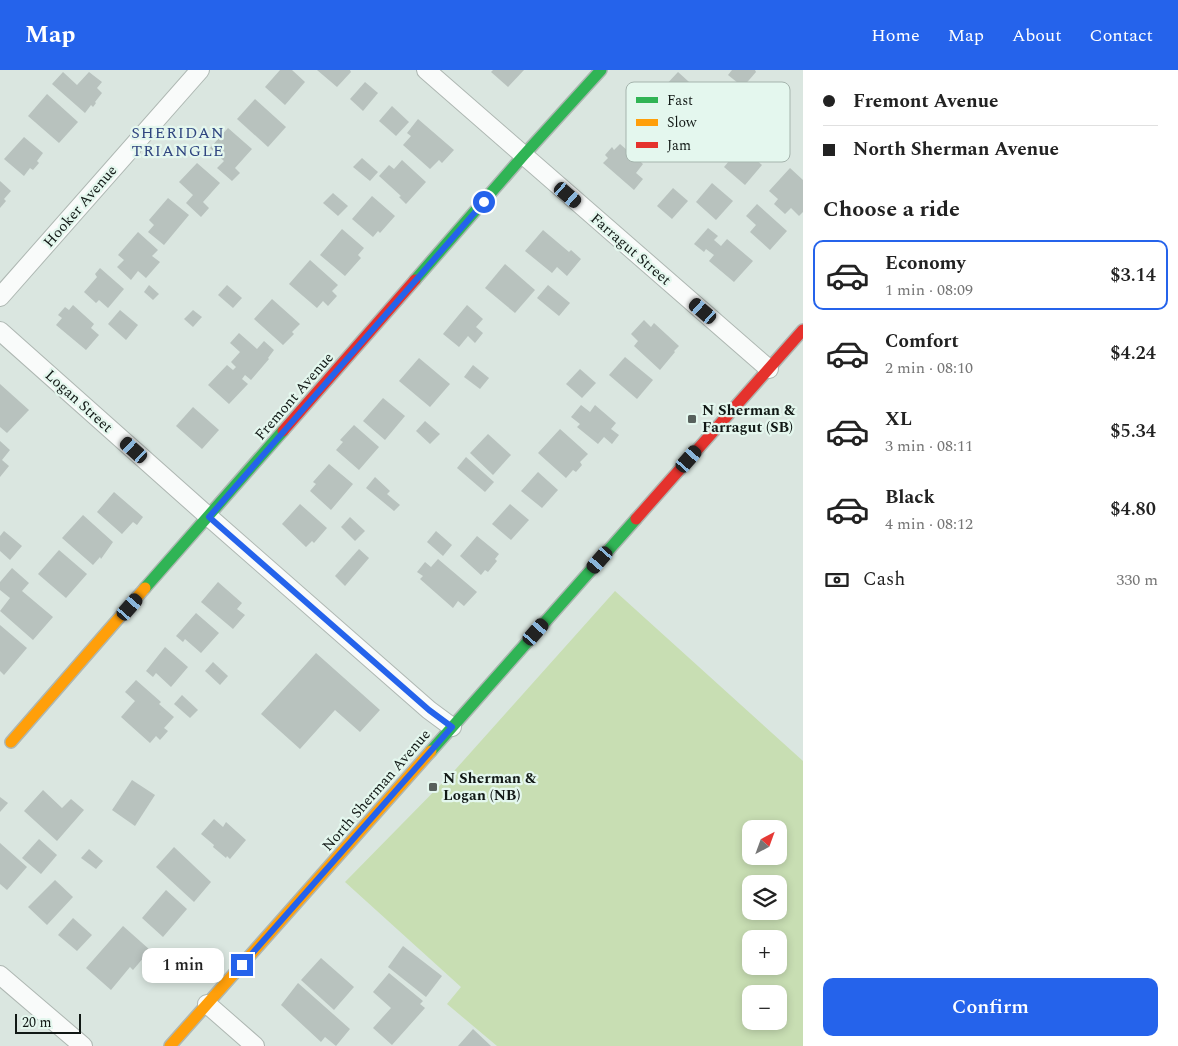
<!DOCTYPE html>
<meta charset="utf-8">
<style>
body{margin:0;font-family:Spectral,serif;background:#f2f2f2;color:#222;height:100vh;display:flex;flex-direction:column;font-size:19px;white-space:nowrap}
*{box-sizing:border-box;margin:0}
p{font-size:16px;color:#767676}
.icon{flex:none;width:28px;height:28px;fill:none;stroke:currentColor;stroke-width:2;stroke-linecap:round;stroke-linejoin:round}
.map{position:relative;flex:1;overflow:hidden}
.sheet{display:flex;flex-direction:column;background:#fff;width:375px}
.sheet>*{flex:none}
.top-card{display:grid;align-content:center;height:110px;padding:0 20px;background:#fff}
.needle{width:32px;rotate:41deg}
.fabs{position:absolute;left:742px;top:750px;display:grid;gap:10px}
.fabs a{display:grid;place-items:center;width:45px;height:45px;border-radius:10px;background:#fff;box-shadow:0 2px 8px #0003;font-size:25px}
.scale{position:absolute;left:15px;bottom:12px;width:66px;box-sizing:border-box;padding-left:5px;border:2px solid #111815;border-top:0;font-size:14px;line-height:18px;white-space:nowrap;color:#111815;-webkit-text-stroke:4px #e4f7ee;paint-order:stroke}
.end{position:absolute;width:22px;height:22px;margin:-11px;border:6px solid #2563eb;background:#fff;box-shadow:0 0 0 2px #fff}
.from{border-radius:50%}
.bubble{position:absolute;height:35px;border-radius:10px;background:#fff;box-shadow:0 2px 8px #0003;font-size:16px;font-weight:600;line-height:35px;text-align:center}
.car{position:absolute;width:15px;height:30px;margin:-15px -8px;border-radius:6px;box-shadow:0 0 4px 1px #0007;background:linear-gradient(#222 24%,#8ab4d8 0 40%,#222 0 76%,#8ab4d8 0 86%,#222 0)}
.top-card b{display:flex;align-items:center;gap:18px;height:48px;font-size:19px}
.top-card b+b{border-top:1px solid #e0e0e0}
.top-card i{width:12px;height:12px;background:#222}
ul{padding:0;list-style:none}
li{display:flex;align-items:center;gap:15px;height:70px;margin:0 10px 8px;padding:0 10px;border:2px solid transparent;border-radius:10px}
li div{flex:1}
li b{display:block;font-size:19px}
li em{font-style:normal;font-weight:600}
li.current{border-color:#2563eb}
li>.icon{width:45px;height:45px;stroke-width:1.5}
h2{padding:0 20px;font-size:22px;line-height:60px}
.pay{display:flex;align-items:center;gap:12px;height:55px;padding:0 20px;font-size:19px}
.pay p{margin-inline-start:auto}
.action{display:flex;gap:10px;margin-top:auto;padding:10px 20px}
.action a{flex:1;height:58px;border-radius:10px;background:#2563eb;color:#fff;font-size:20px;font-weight:600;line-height:58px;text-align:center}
header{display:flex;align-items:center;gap:30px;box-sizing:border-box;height:70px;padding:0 25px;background:#2563eb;color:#fff}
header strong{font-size:24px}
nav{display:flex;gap:28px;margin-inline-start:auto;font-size:18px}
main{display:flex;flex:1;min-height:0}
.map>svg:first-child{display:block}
</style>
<header>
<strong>Map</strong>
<nav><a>Home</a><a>Map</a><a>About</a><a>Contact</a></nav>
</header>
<main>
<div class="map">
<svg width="803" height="976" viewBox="0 0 803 976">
<rect width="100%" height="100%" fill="#dae6e0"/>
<path fill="#c8deb3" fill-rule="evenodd" d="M 615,521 L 803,691 L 803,976 L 497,976 L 447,934 L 461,917 L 345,812 L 455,700 ZM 751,759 L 779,759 L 779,786 L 751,786 ZM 751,814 L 779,814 L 779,841 L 751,841 ZM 751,869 L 779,869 L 779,896 L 751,896 ZM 751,924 L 779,924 L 779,951 L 751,951 Z"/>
<g fill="#b8c2be">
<polygon points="280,0 292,0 305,12 285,35 265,17"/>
<polygon points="317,0 350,0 351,2 337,17"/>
<polygon points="493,0 524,0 508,17 491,2"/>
<polygon points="732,0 755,0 756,2 743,17 728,5"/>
<polygon points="63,2 77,15 89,2 102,12 97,18 102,23 95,32 96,33 93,37 91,35 85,43 52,14"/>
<polygon points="678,2 709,30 698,42 696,40 689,49 663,26 668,21 664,17"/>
<polygon points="365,12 378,23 363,41 350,29"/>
<polygon points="47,24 78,52 59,73 28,46"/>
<polygon points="255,29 286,57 268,77 237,49"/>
<polygon points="392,36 409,52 396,66 379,51"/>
<polygon points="418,49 454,80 442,93 439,90 430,99 403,75 411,66 407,63"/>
<polygon points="228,58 252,79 235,98 240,103 232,111 217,98 224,91 210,78"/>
<polygon points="24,67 43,83 37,91 39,93 33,100 30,98 24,106 4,89"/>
<polygon points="620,74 643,94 636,103 643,109 634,120 603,93 608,88 605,85 612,77 614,80"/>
<polygon points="741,77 762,95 745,115 724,97"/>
<polygon points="362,88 378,102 370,111 353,97"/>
<polygon points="402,90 426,112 406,134 399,127 401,126 379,106 389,95 394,99"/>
<polygon points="197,93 220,113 203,132 209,138 201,147 186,133 193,125 179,112"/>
<polygon points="790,98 803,110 803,142 799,146 791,138 785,144 774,134 778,129 769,121"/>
<polygon points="0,111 11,121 4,129 6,131 0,138"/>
<polygon points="712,113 733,131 716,150 696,132"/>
<polygon points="673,118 688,131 672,149 657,136"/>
<polygon points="333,123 348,136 338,146 323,133"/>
<polygon points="372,126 395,146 380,163 378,161 373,167 352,149"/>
<polygon points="168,128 189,145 164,175 148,162 154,155 149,150"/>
<polygon points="757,134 787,161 770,180 750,162 756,155 746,146"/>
<polygon points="708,158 718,166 714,170 721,176 727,169 753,191 734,212 709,191 714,185 706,179 704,182 694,174"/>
<polygon points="342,159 364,178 358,185 361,188 345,206 320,185"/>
<polygon points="543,160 569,182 571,180 581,189 567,206 557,197 552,203 525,181"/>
<polygon points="138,162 158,180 152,186 160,192 146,208 138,201 131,210 117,197 124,190 118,185"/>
<polygon points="310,190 338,215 332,221 337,226 328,236 323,231 317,238 289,214"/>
<polygon points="505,194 535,220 515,243 485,218"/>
<polygon points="100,198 124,219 108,238 99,230 96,233 84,222 97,207 95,204"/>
<polygon points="149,215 159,224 153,230 144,222"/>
<polygon points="227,215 242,228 233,238 218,225"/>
<polygon points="548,215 570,233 559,246 537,228"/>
<polygon points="272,229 300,254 292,262 294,264 283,275 254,249"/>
<polygon points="73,235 94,254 91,258 99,265 86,280 56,255 62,248 58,245 65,237 69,240"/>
<polygon points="467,235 483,249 476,257 483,263 475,273 468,266 459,277 443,264"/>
<polygon points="120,240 138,255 126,270 108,254"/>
<polygon points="193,240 202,247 193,257 184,249"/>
<polygon points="644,250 651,257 654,253 679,276 674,281 675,282 660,300 634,276 638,271 631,264"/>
<polygon points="239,263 257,279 264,271 274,280 268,288 269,289 251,310 245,305 242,309 248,314 229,334 208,315 227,295 233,300 236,297 231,292 240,282 230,273"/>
<polygon points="625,287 653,310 637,329 609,305"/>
<polygon points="419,288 450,314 430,337 399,311"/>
<polygon points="473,295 489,308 480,319 464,307"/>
<polygon points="580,299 596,313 582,328 566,314"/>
<polygon points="0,314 29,340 7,363 0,357"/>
<polygon points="383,328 405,346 385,370 363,351"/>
<polygon points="581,335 590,342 595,335 616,353 611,359 619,365 612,374 604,367 598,374 577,357 580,354 571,347"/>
<polygon points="193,337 219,360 202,379 176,356"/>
<polygon points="425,351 440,364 430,374 416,361"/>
<polygon points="354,355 379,377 359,400 336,380 343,372 340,370"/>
<polygon points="560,359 588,384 580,392 582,395 576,402 573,400 566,408 538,383"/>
<polygon points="488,364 511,385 493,405 470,383"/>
<polygon points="0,371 10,380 2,390 9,396 0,407"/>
<polygon points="466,387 494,412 485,422 457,398"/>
<polygon points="329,394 353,414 331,440 310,421 316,414 313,412"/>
<polygon points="538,402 558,420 542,438 521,421"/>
<polygon points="375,407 390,421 387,424 400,435 394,441 366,418"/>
<polygon points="114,422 143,447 137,455 133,452 122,464 97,442"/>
<polygon points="300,434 327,458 314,473 312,471 306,477 282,454"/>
<polygon points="510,434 529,450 511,470 492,454"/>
<polygon points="83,445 113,472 101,489 100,487 93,495 62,468"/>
<polygon points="350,447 365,461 355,471 341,457"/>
<polygon points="4,461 22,476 10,490 0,481 0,466"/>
<polygon points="436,461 452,475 443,486 427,472"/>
<polygon points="477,466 499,484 495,489 497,491 488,502 485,500 481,505 460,486"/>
<polygon points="359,479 369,488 345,516 335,506"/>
<polygon points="59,480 87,504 66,528 38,504"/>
<polygon points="438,489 477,522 464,536 458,531 453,538 420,509 423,506 417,502 425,492 431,497"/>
<polygon points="12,498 29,513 22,521 53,547 33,570 0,541 10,528 0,520 0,512"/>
<polygon points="218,512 242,533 237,539 245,545 233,559 201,532"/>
<polygon points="196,543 219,563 201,583 185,569 183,572 176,566"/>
<polygon points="0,555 27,578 4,605 0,601"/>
<polygon points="165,577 188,597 171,617 156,603 153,607 146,601"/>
<polygon points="316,583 380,640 360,662 335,640 300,679 261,644"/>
<polygon points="213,592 228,606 220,615 205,601"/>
<polygon points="136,610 161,632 159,634 174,647 164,658 168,661 160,670 156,666 150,673 121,647 135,631 125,622"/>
<polygon points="182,625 198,640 190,648 174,634"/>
<polygon points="132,710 155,725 135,756 112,740"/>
<polygon points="43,720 62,738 71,729 84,740 57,771 24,741"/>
<polygon points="0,727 8,733 0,742"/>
<polygon points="214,749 223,757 226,752 246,770 230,789 227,786 226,788 213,777 214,775 201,764"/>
<polygon points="39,769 57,785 41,804 22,788"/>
<polygon points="0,773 27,797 7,820 0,814"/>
<polygon points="174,777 211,812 194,832 156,797"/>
<polygon points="89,779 103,791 96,799 81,788"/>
<polygon points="55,810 73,827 47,855 28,837"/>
<polygon points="166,820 187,839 163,867 142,848"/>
<polygon points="73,848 92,865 77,881 58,865"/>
<polygon points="123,856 150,880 133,900 130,897 111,920 86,898"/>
<polygon points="403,876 442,906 426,927 388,897"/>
<polygon points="321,888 354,917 334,940 301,910"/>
<polygon points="389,903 423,931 420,934 425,938 392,975 373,958 391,938 373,922"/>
<polygon points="298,913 350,959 336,976 325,967 321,972 281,935"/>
<polygon points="473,959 491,976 458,976"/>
</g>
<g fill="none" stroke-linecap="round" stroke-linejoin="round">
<g stroke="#aeb7b2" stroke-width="20">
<g id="street">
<polyline points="426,0 769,299"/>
<polyline points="0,227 200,0"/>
<polyline points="0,261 209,447 429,640 452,657"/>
<polyline points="0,905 83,976"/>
<polyline points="207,934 255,976"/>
</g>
</g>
<g stroke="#aeb7b2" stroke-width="14">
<g id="fast">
<polyline points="415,210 523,86 601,0"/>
<polyline points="145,518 283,361"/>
<polyline points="431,681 636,449"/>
</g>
</g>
<g stroke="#aeb7b2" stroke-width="14">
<g id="slow">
<polyline points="11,672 145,518"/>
<polyline points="170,976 431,681"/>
</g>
</g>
<g stroke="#aeb7b2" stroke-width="14">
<g id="jam">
<polyline points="283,361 415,210"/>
<polyline points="636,449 803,260"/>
</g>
</g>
<use href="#street" stroke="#f9fbfa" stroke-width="18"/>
<use href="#fast" stroke="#30b455" stroke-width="11"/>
<use href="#slow" stroke="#ff9f0a" stroke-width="11"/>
<use href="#jam" stroke="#e5322d" stroke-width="11"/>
</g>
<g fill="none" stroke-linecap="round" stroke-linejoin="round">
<polyline stroke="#2563eb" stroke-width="6" points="242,895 452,657 429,640 209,447 484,132"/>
</g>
<g fill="#57605c" stroke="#e4f7ee" stroke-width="2">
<rect x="687" y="344" width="10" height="10" rx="2.5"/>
<rect x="428" y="712" width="10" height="10" rx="2.5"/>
</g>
<g text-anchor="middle" stroke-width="4.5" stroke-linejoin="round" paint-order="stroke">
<g font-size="15" fill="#111815" stroke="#e4f7ee">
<text transform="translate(80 136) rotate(-49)" y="5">Hooker Avenue</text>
<text transform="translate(631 179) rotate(41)" y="5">Farragut Street</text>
<text transform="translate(294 326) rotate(-49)" y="5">Fremont Avenue</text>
<text transform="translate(79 331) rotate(42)" y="5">Logan Street</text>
<text transform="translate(376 720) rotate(-49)" y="5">North Sherman Avenue</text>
</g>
<g font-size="15" font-weight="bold" fill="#111815" stroke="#e4f7ee" text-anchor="start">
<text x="702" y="345">N Sherman &amp;<tspan x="702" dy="17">Farragut (SB)</tspan></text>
<text x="443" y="713">N Sherman &amp;<tspan x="443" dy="17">Logan (NB)</tspan></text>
</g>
<g font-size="16" letter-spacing="1" fill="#304680" stroke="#e4f7ee">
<text x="178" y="68">SHERIDAN<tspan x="178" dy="18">TRIANGLE</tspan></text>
</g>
</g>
<rect x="626" y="12" width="164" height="80" rx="8" fill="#e4f7ee" stroke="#a5b4ad" stroke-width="1"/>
<rect x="636" y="27" width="22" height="6" fill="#30b455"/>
<rect x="636" y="49" width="22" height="7" fill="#ff9f0a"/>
<rect x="636" y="72" width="22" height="6" fill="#e5322d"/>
<g font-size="14" fill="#111815">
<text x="667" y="35">Fast</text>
<text x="667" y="57">Slow</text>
<text x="667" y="80">Jam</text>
</g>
</svg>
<div class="fabs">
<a><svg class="needle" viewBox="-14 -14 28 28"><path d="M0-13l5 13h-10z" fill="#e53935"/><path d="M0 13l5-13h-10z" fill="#767676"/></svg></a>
<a><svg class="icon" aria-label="layers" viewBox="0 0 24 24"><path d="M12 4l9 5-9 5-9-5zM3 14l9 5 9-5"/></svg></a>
<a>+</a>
<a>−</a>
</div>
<div class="scale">20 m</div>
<i class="end from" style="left:484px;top:132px"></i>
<i class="end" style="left:242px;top:895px"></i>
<div class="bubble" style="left:142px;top:878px;width:82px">1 min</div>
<i class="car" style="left:568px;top:125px;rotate:131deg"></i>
<i class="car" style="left:703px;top:241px;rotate:311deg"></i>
<i class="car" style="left:134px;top:380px;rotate:312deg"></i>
<i class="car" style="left:689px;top:389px;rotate:41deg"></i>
<i class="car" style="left:600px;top:490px;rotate:221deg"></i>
<i class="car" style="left:130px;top:537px;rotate:41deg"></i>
<i class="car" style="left:536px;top:562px;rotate:41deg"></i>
</div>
<section class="sheet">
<div class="top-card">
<b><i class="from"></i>Fremont Avenue</b>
<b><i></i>North Sherman Avenue</b>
</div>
<h2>Choose a ride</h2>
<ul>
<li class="current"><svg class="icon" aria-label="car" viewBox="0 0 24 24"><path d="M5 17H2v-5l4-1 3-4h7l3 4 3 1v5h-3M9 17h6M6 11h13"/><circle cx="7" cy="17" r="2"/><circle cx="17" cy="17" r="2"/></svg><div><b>Economy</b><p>1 min · 08:09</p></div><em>$3.14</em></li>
<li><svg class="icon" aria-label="car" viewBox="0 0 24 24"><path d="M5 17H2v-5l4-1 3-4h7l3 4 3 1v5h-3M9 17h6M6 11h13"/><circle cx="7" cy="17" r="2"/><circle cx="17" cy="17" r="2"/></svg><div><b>Comfort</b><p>2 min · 08:10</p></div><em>$4.24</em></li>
<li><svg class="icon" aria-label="car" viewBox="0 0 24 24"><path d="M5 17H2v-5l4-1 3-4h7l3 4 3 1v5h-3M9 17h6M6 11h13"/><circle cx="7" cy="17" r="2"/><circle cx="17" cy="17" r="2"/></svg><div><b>XL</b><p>3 min · 08:11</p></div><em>$5.34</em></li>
<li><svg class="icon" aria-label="car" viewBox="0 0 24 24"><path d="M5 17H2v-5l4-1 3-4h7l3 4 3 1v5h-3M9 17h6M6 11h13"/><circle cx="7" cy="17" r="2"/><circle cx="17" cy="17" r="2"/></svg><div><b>Black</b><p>4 min · 08:12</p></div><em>$4.80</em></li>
</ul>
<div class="pay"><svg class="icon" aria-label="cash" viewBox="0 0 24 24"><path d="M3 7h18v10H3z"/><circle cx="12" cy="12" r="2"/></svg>Cash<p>330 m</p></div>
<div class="action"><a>Confirm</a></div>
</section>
</main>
